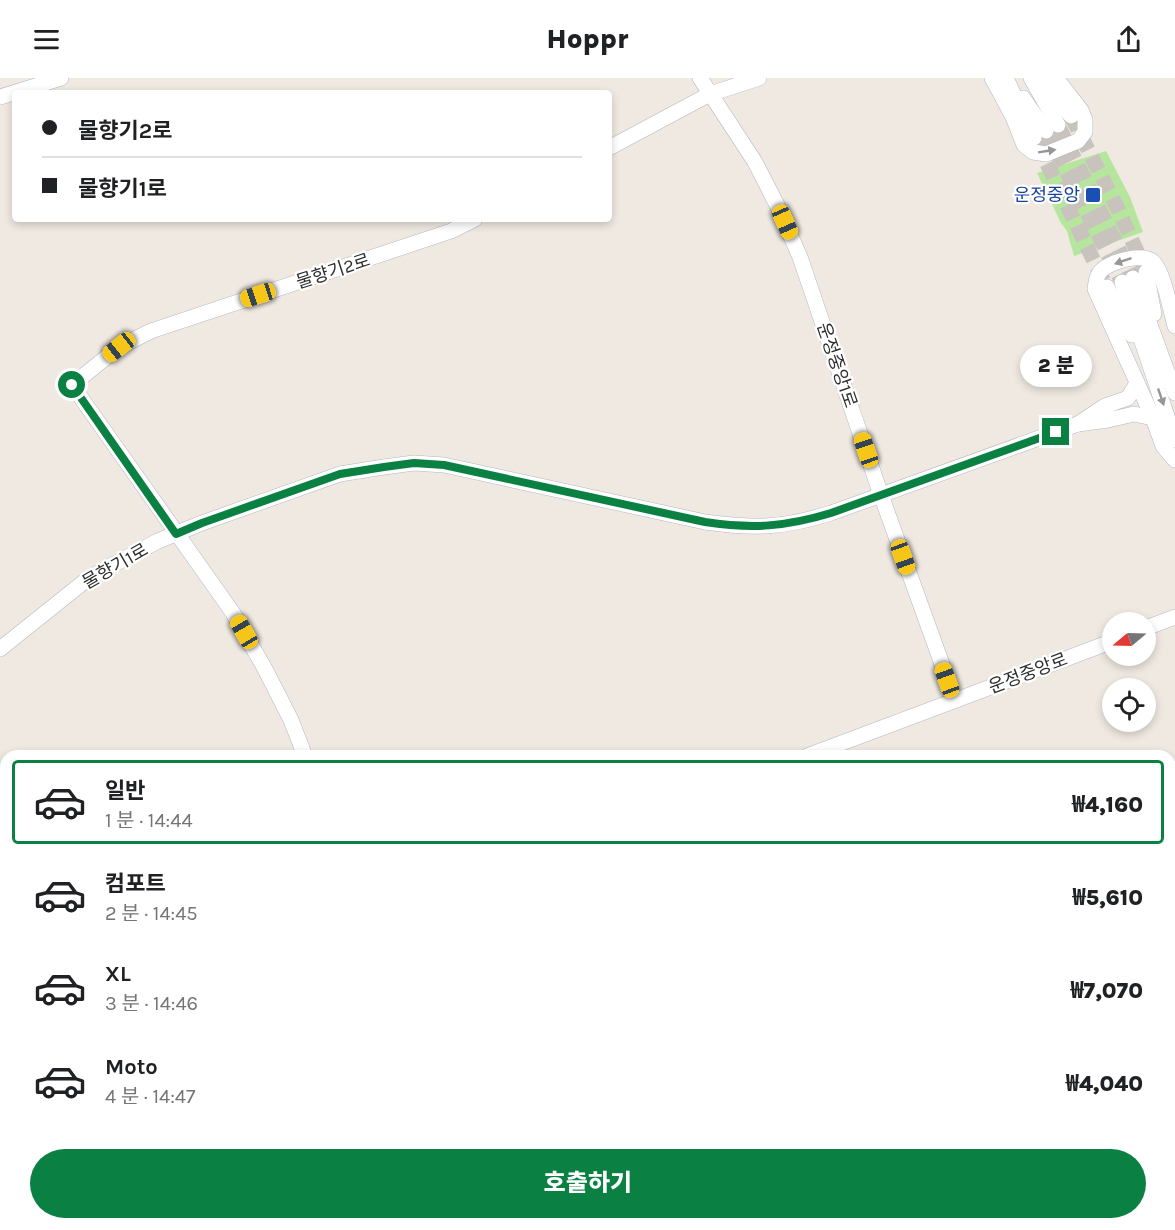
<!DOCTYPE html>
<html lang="ko">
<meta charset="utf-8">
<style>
body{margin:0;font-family:Karla,"Noto Sans KR",sans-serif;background:#f2f2f2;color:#202124;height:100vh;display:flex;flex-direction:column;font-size:22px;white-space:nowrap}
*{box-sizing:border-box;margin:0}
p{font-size:20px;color:#757577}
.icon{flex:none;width:33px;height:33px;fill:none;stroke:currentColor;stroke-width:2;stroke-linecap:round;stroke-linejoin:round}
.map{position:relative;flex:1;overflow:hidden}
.sheet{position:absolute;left:0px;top:672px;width:1176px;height:480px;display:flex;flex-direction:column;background:#fff;border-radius:18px 18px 0 0;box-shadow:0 3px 9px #0003}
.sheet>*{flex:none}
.guide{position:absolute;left:12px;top:12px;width:600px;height:132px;border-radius:6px;box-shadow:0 3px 9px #0003;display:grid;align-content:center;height:132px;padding:0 30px;background:#fff}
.needle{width:39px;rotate:251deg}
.tools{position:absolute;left:1102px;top:534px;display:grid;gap:12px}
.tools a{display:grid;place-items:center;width:54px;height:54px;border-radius:50%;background:#fff;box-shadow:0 3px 9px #0003;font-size:30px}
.end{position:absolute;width:27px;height:27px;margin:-14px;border:8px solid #0b8043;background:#fff;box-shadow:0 0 0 3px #fff}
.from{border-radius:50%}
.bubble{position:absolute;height:42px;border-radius:21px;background:#fff;box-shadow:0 3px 9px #0003;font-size:20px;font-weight:800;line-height:42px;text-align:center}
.car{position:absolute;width:18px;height:36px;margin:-18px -9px;border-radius:8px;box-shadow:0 0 4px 2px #0007;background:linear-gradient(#f5c518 24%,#345 0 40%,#f5c518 0 76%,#345 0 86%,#f5c518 0)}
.guide b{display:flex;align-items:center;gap:21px;height:57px;font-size:22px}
.guide b+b{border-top:2px solid #e0e0e0}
.guide i{width:15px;height:15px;background:#202124}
ul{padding:10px 0 0;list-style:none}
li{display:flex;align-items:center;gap:18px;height:84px;margin:0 12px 9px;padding:0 18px;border:3px solid transparent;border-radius:6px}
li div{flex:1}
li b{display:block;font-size:22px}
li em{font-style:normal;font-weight:800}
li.current{border-color:#0b8043}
li>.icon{width:54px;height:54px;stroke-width:1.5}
.button{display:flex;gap:12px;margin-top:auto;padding:12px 30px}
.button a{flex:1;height:69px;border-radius:36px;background:#0b8043;color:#fff;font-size:24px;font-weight:800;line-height:69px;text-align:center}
header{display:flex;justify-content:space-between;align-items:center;height:78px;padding:0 30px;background:#fff;font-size:27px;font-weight:800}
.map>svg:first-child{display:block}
</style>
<header><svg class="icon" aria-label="menu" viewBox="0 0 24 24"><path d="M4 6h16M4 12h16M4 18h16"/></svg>Hoppr<svg class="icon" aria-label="share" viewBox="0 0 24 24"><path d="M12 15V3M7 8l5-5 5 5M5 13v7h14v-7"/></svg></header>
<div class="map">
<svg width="1175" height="1152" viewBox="0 0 1175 1152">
<rect width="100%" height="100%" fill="#efe9e1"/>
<polygon fill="#f0e6d1" points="337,1146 455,1146 457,1152 320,1152"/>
<polygon fill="#b6e59e" points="1106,73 1130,119 1143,154 1074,178 1067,153 1061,145 1037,95"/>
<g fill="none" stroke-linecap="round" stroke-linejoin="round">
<polyline stroke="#75cff0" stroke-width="3" points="0,1050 6,1047"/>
<g stroke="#c8c4bd" stroke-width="15" stroke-dasharray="15 8" stroke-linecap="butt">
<polyline points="1071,38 1116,127 1145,191"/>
<polyline points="1058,47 1133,200"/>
<polyline points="1046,53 1122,204"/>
<polyline points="1037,65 1105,206"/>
</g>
<g stroke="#b4b7c1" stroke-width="12">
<g id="street">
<polyline points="965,1146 970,1152"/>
<polyline points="269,1152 287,1146"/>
</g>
</g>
<g stroke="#b4b7c1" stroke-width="16">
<g id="secondary">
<polyline points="700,0 755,84 777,127 800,179 881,417 955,622"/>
<polyline points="992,0 1013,39 1024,67 1033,74 1046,76 1078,63 1085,54 1085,42 1081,32 1056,0"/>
<polyline points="1006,0 1034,60"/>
<polyline points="1031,0 1058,47"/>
<polyline points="1040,1 1071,38"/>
<polyline points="0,19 61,0"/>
<polyline points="1023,20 1046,53"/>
<polyline points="609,70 710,16 759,0"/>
<polyline points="1146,194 1154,236"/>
<polyline points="1133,200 1175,315"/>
<polyline points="1122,204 1175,362"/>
<polyline points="1107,209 1132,257"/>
<path d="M 1175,248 C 1171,234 1164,197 1155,186 C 1146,173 1109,183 1100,194 C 1096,199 1096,205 1095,211 L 1153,340 L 1163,368 L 1175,382"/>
<polyline points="1137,305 1128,320 1105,328 1078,346 1108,342 1134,336 1153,340"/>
<polyline points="1146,550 1175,539"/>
<path d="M 0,571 L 85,503 L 101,493 L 158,463 L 202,445 L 340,396 L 384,389 L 414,385 L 444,387 L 705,444 C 754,451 784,450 831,435 L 1078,346"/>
<polyline points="305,678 291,642 265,591 233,535 72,307 119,269 151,253 451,153 475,141"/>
<polyline points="807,678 1113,563"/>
<polyline points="0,946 6,963"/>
<polyline points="0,985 6,999"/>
<polyline points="61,1146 62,1152"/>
<polyline points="468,1146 470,1152"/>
</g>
</g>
<use href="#street" stroke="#fff" stroke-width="10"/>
<use href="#secondary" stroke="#fff" stroke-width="15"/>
</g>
<defs><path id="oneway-solid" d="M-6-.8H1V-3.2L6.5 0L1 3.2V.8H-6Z" transform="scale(1.5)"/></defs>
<g fill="#969696">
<use href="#oneway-solid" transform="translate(1047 73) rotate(-9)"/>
<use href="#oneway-solid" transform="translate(1123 183) rotate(161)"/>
<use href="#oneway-solid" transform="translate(1161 319) rotate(71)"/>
</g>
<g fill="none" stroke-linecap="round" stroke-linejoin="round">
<path stroke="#0b8043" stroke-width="8" d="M 72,307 L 176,456 L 202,445 L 340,396 L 384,389 L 414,385 L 444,387 L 705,444 C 752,451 785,449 831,435 L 1056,354"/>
</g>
<rect fill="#1a4fb4" stroke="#fff" stroke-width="2" x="1085" y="109" width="16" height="16" rx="3"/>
<g text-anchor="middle" stroke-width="4.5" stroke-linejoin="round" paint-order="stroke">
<g font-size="18" fill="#164399" stroke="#fff" text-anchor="end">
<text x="1080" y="123">운정중앙</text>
</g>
<g font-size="18" fill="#2e2e2e" stroke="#fff">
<text transform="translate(333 193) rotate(-18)" y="6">물향기2로</text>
<text transform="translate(837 287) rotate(71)" y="6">운정중앙1로</text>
<text transform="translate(115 488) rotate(-30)" y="6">물향기1로</text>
<text transform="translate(1028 595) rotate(-21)" y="6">운정중앙로</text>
</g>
</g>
</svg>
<div class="tools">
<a><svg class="needle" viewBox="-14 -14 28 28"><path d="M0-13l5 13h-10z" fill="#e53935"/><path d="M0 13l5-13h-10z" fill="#757577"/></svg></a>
<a><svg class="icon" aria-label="locate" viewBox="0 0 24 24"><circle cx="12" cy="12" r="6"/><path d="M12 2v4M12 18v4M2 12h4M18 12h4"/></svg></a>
</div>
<i class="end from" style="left:72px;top:307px"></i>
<i class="end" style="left:1056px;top:354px"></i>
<div class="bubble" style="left:1020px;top:267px;width:72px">2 분</div>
<i class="car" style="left:785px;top:144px;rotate:156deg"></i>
<i class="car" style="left:258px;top:217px;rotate:252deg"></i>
<i class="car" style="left:119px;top:269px;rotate:232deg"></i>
<i class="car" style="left:866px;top:372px;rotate:341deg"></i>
<i class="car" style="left:903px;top:479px;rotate:160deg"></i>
<i class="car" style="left:244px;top:554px;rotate:330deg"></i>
<i class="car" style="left:947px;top:602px;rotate:340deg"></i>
<div class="guide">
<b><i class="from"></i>물향기2로</b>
<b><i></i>물향기1로</b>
</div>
<section class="sheet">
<ul>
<li class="current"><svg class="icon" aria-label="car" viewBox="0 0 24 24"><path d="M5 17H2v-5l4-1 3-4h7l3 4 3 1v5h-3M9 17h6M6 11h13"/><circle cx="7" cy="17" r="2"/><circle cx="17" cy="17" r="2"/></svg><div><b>일반</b><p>1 분 · 14:44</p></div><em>₩4,160</em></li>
<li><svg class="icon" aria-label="car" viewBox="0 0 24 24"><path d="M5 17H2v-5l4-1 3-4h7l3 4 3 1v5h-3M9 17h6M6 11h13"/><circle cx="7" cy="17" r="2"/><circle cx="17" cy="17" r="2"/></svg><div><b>컴포트</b><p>2 분 · 14:45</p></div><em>₩5,610</em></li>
<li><svg class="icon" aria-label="car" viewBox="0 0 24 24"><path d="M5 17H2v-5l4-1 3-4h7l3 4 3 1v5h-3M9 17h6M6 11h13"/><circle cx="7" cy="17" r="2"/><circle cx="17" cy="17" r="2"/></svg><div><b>XL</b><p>3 분 · 14:46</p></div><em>₩7,070</em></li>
<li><svg class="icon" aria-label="car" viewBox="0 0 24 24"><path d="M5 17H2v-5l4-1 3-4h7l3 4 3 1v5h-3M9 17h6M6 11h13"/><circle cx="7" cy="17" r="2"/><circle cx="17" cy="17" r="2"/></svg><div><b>Moto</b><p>4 분 · 14:47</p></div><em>₩4,040</em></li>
</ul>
<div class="button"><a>호출하기</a></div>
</section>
</div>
